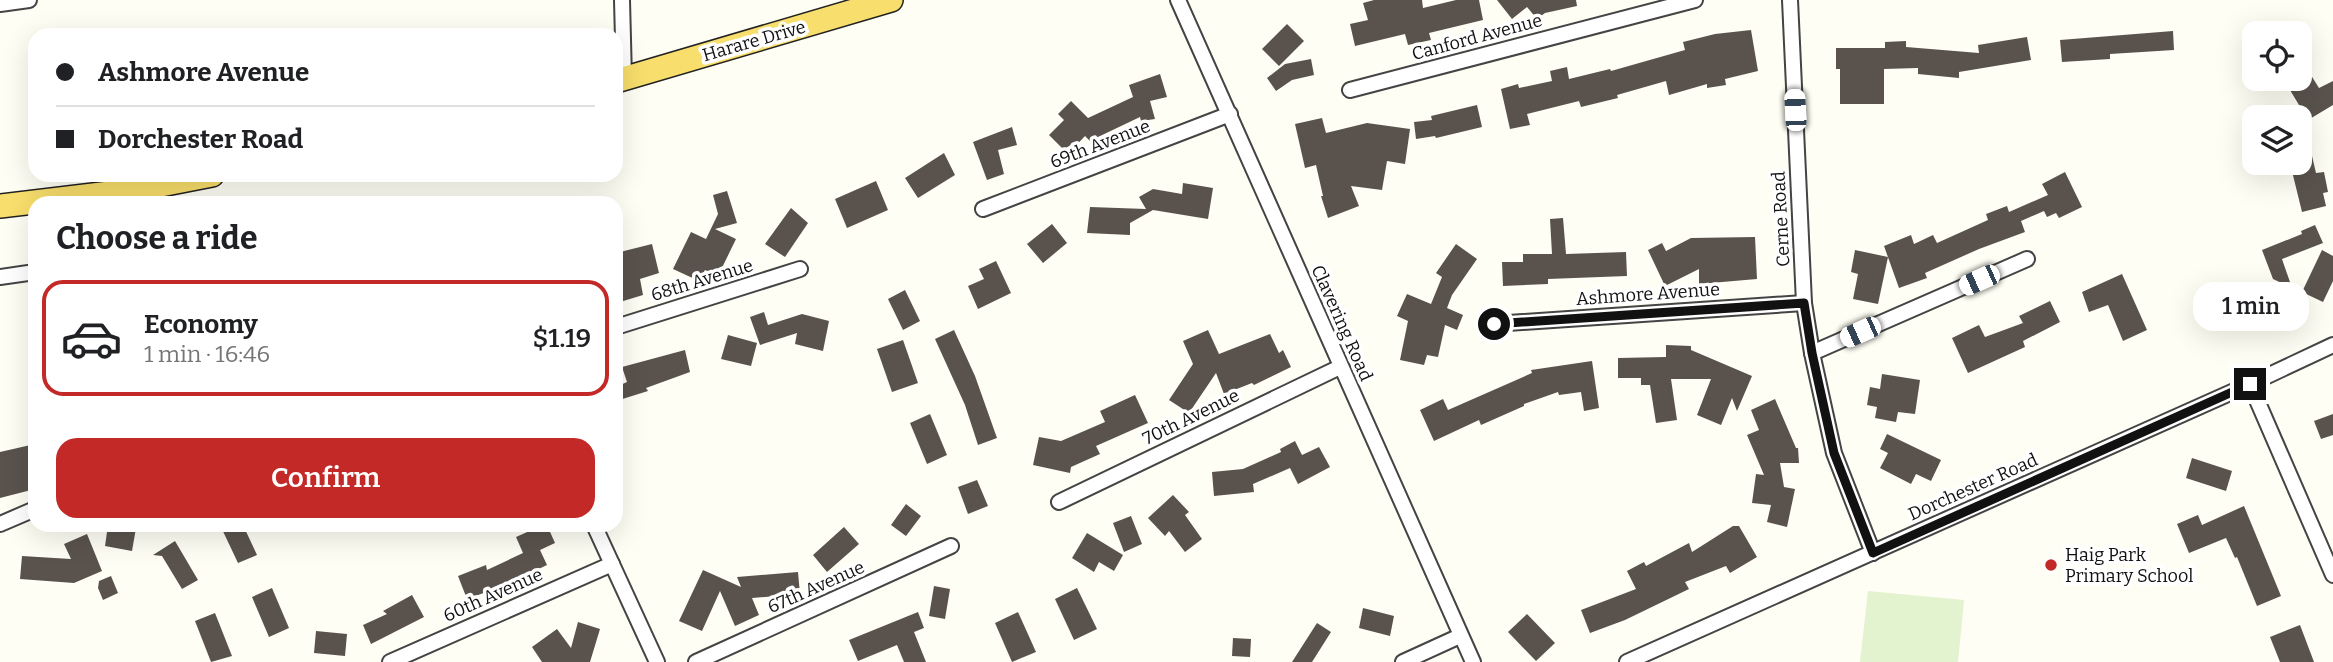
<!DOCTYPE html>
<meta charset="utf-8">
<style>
body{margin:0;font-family:Bitter,serif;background:#f6f6f6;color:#202124;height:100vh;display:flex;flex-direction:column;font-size:26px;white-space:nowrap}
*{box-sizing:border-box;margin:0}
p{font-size:23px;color:#757577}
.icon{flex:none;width:38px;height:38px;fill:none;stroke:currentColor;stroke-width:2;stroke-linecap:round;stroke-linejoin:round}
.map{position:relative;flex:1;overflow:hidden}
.side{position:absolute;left:28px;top:196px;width:595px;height:336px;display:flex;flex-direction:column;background:#fff;border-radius:21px;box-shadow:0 7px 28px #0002}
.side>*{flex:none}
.hud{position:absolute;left:28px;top:28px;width:595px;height:154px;border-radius:21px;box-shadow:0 7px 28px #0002;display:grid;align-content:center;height:154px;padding:0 28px;background:#fff}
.tools{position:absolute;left:2242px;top:21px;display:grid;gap:14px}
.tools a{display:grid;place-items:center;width:70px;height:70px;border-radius:14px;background:#fff;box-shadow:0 7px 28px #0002;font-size:35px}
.end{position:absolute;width:32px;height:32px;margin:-16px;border:9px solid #111;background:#fff;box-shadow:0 0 0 4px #fff}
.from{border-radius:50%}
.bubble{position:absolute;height:49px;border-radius:21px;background:#fff;box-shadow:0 7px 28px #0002;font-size:23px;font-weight:600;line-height:49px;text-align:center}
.car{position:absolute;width:21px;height:42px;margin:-21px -10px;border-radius:9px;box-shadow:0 0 5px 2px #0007;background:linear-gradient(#fff 24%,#345 0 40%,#fff 0 76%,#345 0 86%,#fff 0)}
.hud b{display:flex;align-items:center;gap:24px;height:66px;font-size:26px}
.hud b+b{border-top:2px solid #e0e0e0}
.hud i{width:18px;height:18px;background:#202124}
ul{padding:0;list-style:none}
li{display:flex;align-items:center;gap:21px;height:116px;margin:0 14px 10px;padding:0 14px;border:4px solid transparent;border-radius:21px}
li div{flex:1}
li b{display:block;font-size:26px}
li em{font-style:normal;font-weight:600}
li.on{border-color:#c22927}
li>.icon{width:63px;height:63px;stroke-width:1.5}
h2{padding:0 28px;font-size:32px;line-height:84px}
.cta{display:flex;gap:14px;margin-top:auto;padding:14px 28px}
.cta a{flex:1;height:80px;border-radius:21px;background:#c22927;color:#fff;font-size:28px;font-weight:600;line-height:80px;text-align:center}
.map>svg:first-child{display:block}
</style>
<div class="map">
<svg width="2333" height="662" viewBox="0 0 2333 662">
<rect width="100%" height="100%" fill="#fffef4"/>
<polygon fill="#e3f2cf" points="1868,591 1964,600 1958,662 1860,662"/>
<g fill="#5a534d">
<polygon points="1374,0 1422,0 1423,8 1456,0 1479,0 1483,20 1429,33 1431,40 1408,45 1405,34 1355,46 1350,24 1368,20 1363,3"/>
<polygon points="1497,0 1576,0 1577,6 1545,13 1537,19 1527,7 1512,19"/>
<polygon points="1287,24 1304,41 1279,66 1262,49"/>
<polygon points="1751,30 1758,71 1725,79 1726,85 1707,88 1707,84 1669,95 1666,81 1617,95 1618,98 1581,107 1579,101 1527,114 1530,125 1510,129 1501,89 1518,84 1519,88 1552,81 1550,71 1567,67 1569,79 1610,69 1611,71 1685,50 1683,42 1715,34"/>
<polygon points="2173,31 2174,50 2110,54 2110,59 2062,62 2060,40"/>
<polygon points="2027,37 2031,60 1959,72 1959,78 1918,74 1918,68 1884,69 1884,104 1840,104 1840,69 1836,69 1836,48 1885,48 1885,42 1906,41 1906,47 1979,53 1978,45"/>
<polygon points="1311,59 1314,75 1292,80 1276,91 1267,78 1285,64"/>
<polygon points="2309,72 2319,88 2333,81 2333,105 2308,120 2287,85"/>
<polygon points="1160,74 1167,97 1150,101 1155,119 1141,121 1140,117 1098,137 1092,143 1085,136 1068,154 1049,135 1064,120 1058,114 1071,101 1088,118 1133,97 1129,85"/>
<polygon points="1477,105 1482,127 1436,138 1435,136 1416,139 1414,122 1432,120 1431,116"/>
<polygon points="1322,118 1326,133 1367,123 1410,129 1405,164 1387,161 1382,190 1351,186 1359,206 1328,218 1321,196 1323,196 1316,165 1305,168 1295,124"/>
<polygon points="2305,126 2316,173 2324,172 2328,192 2323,193 2326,206 2302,212 2290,163 2300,163 2300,127"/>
<polygon points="1012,127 1017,145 998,150 1004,174 987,180 973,142"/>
<polygon points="944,153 955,175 918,198 905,178"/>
<polygon points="2065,172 2082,207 2059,218 2056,213 2047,217 2044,211 2021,221 2025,232 1979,249 1925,273 1927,278 1899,288 1884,246 1911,235 1914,244 1933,235 1937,243 1988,220 1986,214 2007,206 2009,212 2048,195 2042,184"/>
<polygon points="876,181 888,210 847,228 835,199"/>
<polygon points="1183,183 1213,188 1208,219 1153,210 1130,223 1130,235 1087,233 1090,207 1146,209 1139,197 1153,189 1182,194"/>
<polygon points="727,191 737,223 715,229 736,239 718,276 705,270 699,281 673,269 691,232 706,239 718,214 713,195"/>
<polygon points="791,208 808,223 785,257 765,244"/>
<polygon points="1563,218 1566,254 1626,252 1627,276 1548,279 1548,284 1503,286 1502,262 1523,262 1523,254 1552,254 1550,219"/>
<polygon points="1052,224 1067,243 1043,263 1027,244"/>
<polygon points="2315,225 2323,243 2282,259 2292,288 2273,279 2262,250 2302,234 2301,231"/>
<polygon points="1755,237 1757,279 1699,284 1699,269 1665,286 1648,250 1662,243 1666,251 1691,238"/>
<polygon points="652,244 659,273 640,279 643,295 620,302 616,287 616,253"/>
<polygon points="1456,244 1477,259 1452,295 1447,308 1463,315 1457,330 1445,325 1438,357 1427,355 1424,365 1400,360 1408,321 1397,316 1407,294 1431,304 1442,277 1436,273"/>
<polygon points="1855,250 1888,257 1878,304 1853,299 1858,274 1851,272"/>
<polygon points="2322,250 2333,256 2333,281 2323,302 2302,292"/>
<polygon points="996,261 1011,293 978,309 968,286 984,279 979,269"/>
<polygon points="2122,274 2147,330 2123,341 2108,305 2089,312 2082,292"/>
<polygon points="2277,289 2283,308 2245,320 2238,301"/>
<polygon points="905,290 920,321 903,330 888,299"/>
<polygon points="2050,301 2060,322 2023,341 2025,347 1968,373 1952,338 1979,325 1985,337 2023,323 2019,316"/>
<polygon points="764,312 768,325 802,314 829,321 823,351 795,344 797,333 760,345 750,317"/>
<polygon points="954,330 975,376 997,438 978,445 965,405 935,339"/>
<polygon points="1208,330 1219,354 1270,334 1279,353 1283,350 1291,367 1254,385 1252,383 1224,394 1216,373 1189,413 1169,400 1193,364 1183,341"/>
<polygon points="728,335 757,343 751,366 721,359"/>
<polygon points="903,340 918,383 892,392 877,349"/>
<polygon points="1666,345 1691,346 1691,350 1752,376 1737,411 1732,398 1721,425 1697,415 1711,379 1671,379 1677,420 1656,423 1650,385 1641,385 1641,378 1618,378 1618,358 1666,357"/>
<polygon points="685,350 690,372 646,388 648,391 616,401 616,387 627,382 622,367"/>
<polygon points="1592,361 1599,408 1584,411 1581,392 1559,395 1558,392 1524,404 1524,406 1481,425 1479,420 1434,441 1420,410 1443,399 1448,410 1532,373 1531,370"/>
<polygon points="1882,374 1920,380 1915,414 1898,412 1896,422 1875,418 1877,407 1867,405 1870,387 1880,389"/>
<polygon points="1135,395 1148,423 1096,446 1100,454 1071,467 1070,473 1033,465 1039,437 1061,441 1105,422 1100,411"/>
<polygon points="1775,399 1796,448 1798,448 1799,463 1780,463 1784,487 1795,489 1787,527 1767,522 1771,505 1752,503 1756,474 1764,475 1747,435 1759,430 1751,410"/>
<polygon points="930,414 947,455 927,464 910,423"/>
<polygon points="2333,414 2333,435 2321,439 2314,421"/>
<polygon points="1887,434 1941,460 1931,481 1916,474 1911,484 1880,468 1888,453 1880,449"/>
<polygon points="1295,441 1302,455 1319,447 1330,467 1298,484 1290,468 1253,484 1254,492 1214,496 1212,472 1243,469 1281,452 1280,449"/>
<polygon points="35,444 35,489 0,498 0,452"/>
<polygon points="2192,458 2232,471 2226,491 2186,478"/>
<polygon points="977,480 988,506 968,514 958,487"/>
<polygon points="1173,495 1189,512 1185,515 1202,539 1185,552 1169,531 1165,536 1148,518"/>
<polygon points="906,504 921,516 906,536 891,525"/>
<polygon points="2244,506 2281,596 2257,606 2237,557 2235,558 2226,538 2189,553 2177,524 2198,515 2202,525"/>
<polygon points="1131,516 1142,544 1124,552 1113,523"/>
<polygon points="108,525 136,528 132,551 105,546"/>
<polygon points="220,525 243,525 257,555 238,563"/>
<polygon points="543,525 547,525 555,543 540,550 547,565 503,586 467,599 458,576 486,565 487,570 523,553 516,537"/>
<polygon points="1733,526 1739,526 1757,557 1730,573 1726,566 1685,582 1689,589 1625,620 1590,633 1581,610 1636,589 1627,571 1644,562 1646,566 1689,543 1692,552"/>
<polygon points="844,527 859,544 827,572 813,555"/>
<polygon points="1087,533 1123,555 1114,571 1099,562 1094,572 1072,558"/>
<polygon points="87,534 102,571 74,583 20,579 22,556 71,559 64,544"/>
<polygon points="175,541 198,580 182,589 162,556 153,555"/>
<polygon points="703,570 741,587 737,577 798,572 800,594 752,598 759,615 735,626 720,591 702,631 679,621"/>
<polygon points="111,576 118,593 103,600 98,588 99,581"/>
<polygon points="934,586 950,589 945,619 929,616"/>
<polygon points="272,588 289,628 269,637 252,597"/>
<polygon points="1077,588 1097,629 1074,640 1055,599"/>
<polygon points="412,595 424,617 371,644 363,625 387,614 383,611"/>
<polygon points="1363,608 1394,616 1390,636 1359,628"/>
<polygon points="918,612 924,628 914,632 926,662 904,662 897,645 858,661 849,640"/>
<polygon points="1018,612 1036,652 1012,662 995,623"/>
<polygon points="215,613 232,656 211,662 195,621"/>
<polygon points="1527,614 1555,643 1536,661 1508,632"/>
<polygon points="578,622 600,629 590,662 542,662 532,647 557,629 571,648"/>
<polygon points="1317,623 1331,632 1312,662 1292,662"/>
<polygon points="2300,625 2314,662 2280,662 2270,637"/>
<polygon points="316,631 347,634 345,656 314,653"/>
<polygon points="1233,638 1251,639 1250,657 1232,656"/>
</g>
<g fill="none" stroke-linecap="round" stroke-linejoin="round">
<g stroke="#444" stroke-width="18">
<g id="street">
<polyline points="622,0 624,79"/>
<polyline points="1178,0 1473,662"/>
<polyline points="1790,0 1804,303 1812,353 1834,453 1873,553"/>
<polyline points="0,4 29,0"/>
<polyline points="1350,90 1695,0"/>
<polyline points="983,209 1230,114"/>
<polyline points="0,277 35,272"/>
<polyline points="1494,324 1804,303"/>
<polyline points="616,327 800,269"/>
<polyline points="1812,353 2027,259"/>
<polyline points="2250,384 2333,575"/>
<polyline points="1059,502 1340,367"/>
<polyline points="0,524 35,509"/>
<polyline points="594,525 657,662"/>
<polyline points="390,662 612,564"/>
<polyline points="696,662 951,546"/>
<polyline points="1403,662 1460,636"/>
<polyline points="1627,662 2250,384 2333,345"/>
</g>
</g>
<g stroke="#222" stroke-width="26">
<g id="primary">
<polyline points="616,81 891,0"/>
<polyline points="0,206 135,190 212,175"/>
</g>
</g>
<use href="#street" stroke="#fff" stroke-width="14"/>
<use href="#primary" stroke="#f8de6c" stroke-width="23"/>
</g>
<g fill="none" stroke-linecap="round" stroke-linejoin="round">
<polyline stroke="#111" stroke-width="9" points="1494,324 1804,303 1812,353 1834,453 1873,553 2250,384"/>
</g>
<circle fill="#c22927" stroke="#fff" stroke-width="2.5" cx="2051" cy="565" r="7"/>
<g text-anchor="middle" stroke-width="7" stroke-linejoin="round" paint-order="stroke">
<g font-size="18" fill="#111" stroke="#fff">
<text transform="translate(1477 37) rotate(-15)" y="6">Canford Avenue</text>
<text transform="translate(754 41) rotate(-16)" y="6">Harare Drive</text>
<text transform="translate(1100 144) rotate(-21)" y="6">69th Avenue</text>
<text transform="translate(1781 219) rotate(-93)" y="6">Cerne Road</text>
<text transform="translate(702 280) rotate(-17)" y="6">68th Avenue</text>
<text transform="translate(1648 294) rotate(-4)" y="6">Ashmore Avenue</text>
<text transform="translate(1342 323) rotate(66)" y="6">Clavering Road</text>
<text transform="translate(1191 417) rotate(-26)" y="6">70th Avenue</text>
<text transform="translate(1973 487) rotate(-24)" y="6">Dorchester Road</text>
<text transform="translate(816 587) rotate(-24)" y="6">67th Avenue</text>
<text transform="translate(493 595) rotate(-24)" y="6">60th Avenue</text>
</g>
<g font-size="18" fill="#111" stroke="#fff" text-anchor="start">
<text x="2065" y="561">Haig Park<tspan x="2065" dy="21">Primary School</tspan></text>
</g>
</g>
</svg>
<div class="tools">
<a><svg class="icon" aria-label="locate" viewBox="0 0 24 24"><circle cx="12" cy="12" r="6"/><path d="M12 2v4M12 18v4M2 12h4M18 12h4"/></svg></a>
<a><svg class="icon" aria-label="layers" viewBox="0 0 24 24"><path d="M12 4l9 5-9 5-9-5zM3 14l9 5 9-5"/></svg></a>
</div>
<i class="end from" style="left:1494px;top:324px"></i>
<i class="end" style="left:2250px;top:384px"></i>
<div class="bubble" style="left:2193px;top:282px;width:116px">1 min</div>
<i class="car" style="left:1795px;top:110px;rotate:357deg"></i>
<i class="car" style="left:1979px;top:280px;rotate:246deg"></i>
<i class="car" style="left:1860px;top:332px;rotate:246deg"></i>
<div class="hud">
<b><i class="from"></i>Ashmore Avenue</b>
<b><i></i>Dorchester Road</b>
</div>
<section class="side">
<h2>Choose a ride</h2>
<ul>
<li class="on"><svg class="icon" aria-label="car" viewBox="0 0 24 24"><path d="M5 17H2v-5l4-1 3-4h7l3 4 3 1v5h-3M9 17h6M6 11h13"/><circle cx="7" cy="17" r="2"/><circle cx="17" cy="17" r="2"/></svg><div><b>Economy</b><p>1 min · 16:46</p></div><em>$1.19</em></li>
</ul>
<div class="cta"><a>Confirm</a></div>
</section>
</div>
